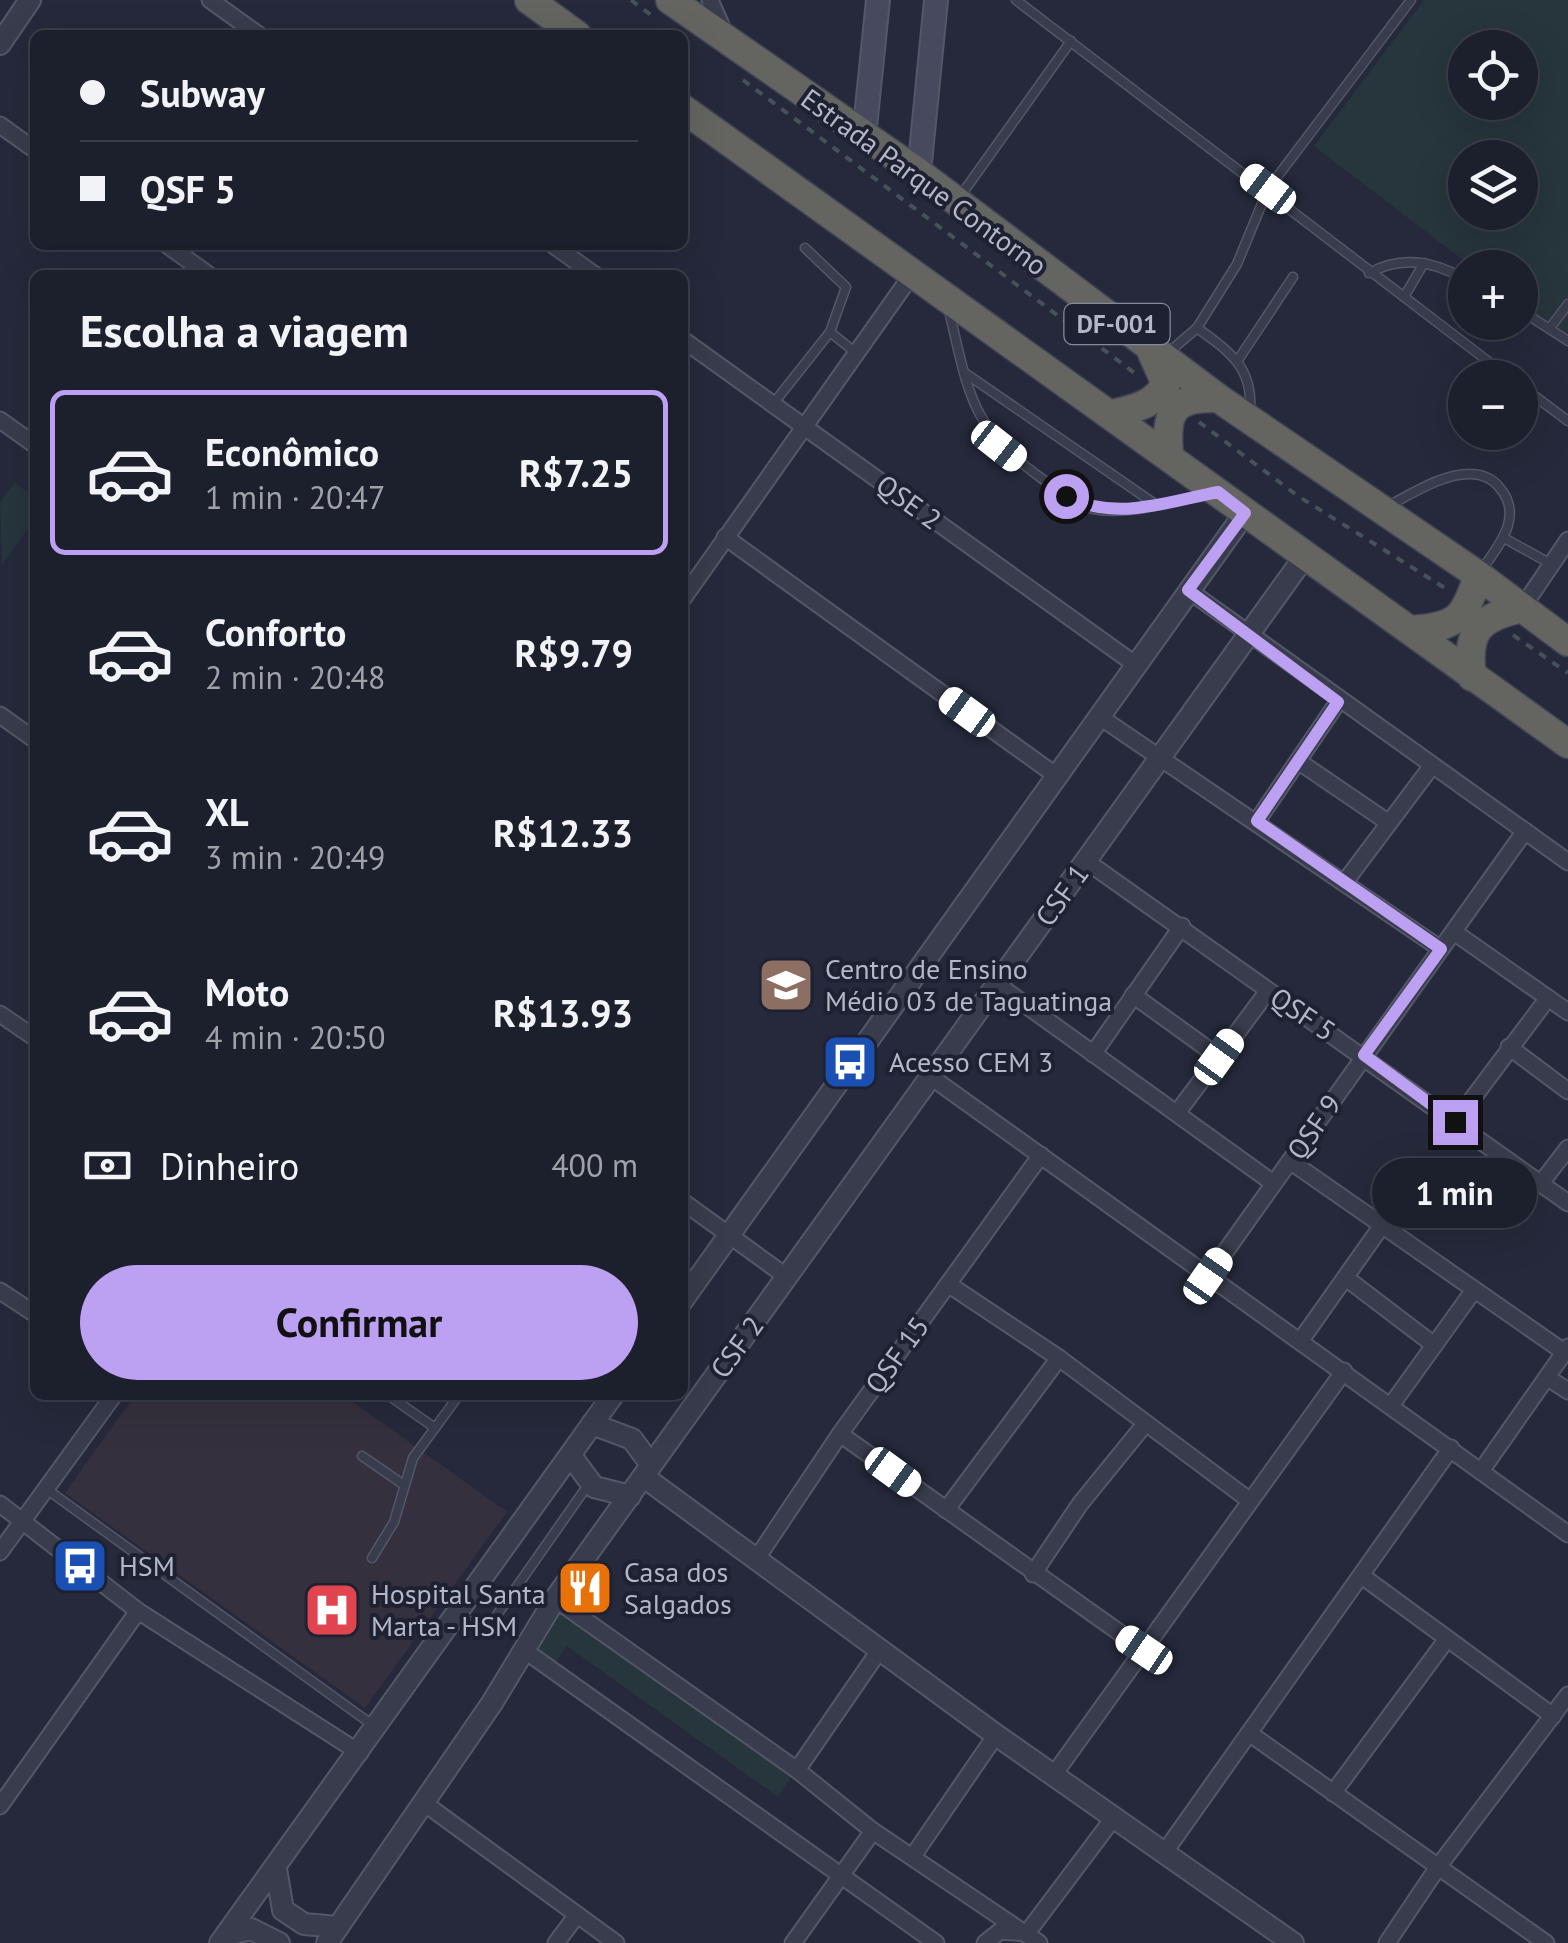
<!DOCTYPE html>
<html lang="pt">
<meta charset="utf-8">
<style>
body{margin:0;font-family:"PT Sans",sans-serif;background:#292c38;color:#f1f3f6;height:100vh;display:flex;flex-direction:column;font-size:38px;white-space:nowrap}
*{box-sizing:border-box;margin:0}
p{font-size:32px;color:#a0a2a9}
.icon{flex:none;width:55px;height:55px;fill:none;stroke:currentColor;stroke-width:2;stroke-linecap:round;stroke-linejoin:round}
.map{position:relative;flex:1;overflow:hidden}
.drawer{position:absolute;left:30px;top:270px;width:658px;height:1130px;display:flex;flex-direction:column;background:#1c1f2c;border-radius:15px;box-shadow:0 10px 40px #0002,0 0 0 2px #3a3d48}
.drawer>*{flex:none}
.hud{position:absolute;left:30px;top:30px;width:658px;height:220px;border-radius:15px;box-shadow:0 10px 40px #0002,0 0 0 2px #3a3d48;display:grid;align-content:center;height:220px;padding:0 50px;background:#1c1f2c}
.tools{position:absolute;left:1448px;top:30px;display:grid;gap:20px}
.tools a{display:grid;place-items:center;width:90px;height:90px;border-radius:50%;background:#1c1f2c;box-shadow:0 10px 40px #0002,0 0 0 2px #3a3d48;font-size:50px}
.end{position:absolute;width:45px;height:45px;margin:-22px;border:12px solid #bca0f2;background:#111;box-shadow:0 0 0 5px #111}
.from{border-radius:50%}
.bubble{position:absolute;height:70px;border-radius:35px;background:#1c1f2c;box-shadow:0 10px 40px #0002,0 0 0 2px #3a3d48;font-size:32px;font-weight:700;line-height:70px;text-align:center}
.car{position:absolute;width:30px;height:60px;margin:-30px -15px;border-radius:12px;box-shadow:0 0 8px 2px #0007;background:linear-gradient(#fff 24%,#345 0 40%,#fff 0 76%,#345 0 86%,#fff 0)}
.hud b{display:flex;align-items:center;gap:35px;height:95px;font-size:38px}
.hud b+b{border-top:2px solid #3a3d48}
.hud i{width:25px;height:25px;background:#f1f3f6}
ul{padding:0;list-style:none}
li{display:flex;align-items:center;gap:30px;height:165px;margin:0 20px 15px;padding:0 30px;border:5px solid transparent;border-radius:15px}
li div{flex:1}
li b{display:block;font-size:38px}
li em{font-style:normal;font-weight:700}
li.active{border-color:#bca0f2}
li>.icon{width:90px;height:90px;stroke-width:1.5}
h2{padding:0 50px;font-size:45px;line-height:120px}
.pay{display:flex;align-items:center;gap:25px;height:110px;padding:0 50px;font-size:38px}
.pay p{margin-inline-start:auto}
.cta{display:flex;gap:20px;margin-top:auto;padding:20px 50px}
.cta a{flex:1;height:115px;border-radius:60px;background:#bca0f2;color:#111;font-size:40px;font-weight:700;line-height:115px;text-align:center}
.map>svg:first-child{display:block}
</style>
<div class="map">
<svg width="1568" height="1943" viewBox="0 0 1568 1943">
<rect width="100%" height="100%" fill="#25293b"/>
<polygon fill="#35303d" points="135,1395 343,1395 507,1512 365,1708 65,1493"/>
<g fill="#27353c" fill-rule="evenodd">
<path d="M 1424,0 L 1568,0 L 1568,340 L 1520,305 L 1520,268 L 1472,267 L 1314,146 ZM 1465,48 L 1520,48 L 1520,102 L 1465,102 ZM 1465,158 L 1520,158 L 1520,212 L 1465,212 Z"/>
<polygon points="15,482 35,498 35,519 2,565 0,502"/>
<polygon points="553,1602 792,1776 778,1797 567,1646 551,1669 524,1650"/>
</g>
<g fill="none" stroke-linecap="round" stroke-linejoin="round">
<g stroke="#545767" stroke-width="11">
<g id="service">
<polyline points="1016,0 1510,378"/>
<polyline points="959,198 1071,41"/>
<polyline points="805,248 846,287 830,332 856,353"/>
<path d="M 1369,273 C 1402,255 1433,261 1465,279"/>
<polyline points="1404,297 1424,263"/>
<polyline points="1520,310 1568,341"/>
<path d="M 949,311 C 970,398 970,428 1048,483 C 1061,493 1077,506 1094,509 C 1130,516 1172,501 1207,494"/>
<path d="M 1197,328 C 1229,351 1253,367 1250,410"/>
<polyline points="1550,328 1568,304"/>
<polyline points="1169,352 1197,328 1237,264 1268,189 1411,0"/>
<polyline points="1238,360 1293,277"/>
<polyline points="965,373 1155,504"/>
<polyline points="1520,385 1568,421"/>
<polyline points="773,404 830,332"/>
<path d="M 1390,505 C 1413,493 1444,473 1471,474 C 1482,474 1493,479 1499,487 C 1525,516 1498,546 1481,571"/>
<polyline points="1504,538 1551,564"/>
<polyline points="388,1395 435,1428"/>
<polyline points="362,1456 404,1485"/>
<polyline points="45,1488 374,1726"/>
<polyline points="372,1558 394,1522 413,1458 459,1395"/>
<polyline points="455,1621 492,1622 588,1485"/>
</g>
</g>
<g stroke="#545767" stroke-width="19">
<g id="minor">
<polyline points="210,0 259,35"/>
<polyline points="710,0 725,34"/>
<polyline points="0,125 35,150"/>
<polyline points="167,245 209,275"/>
<polyline points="553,245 595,275"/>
<polyline points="682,339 1136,665"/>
<polyline points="0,420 35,445"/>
<polyline points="725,537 1058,777"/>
<polyline points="1188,590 1568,862"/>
<polyline points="682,600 913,273"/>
<polyline points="1522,608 1568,540"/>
<polyline points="0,715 35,740"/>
<polyline points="1100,717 1441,949"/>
<polyline points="1298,761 1389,823"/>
<polyline points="1257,821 1338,702"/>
<polyline points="1086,861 1568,1203"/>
<polyline points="1344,883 1431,767"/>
<polyline points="1454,932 1568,1012"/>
<polyline points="998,985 1273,1183"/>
<polyline points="1133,995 1219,1057"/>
<polyline points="0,1014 35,1038"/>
<polyline points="1509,1047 1568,1091"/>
<polyline points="1093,1054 1182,926"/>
<polyline points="931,1077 1568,1534"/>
<polyline points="1177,1113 1268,991"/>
<polyline points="1455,1122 1548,998"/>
<polyline points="1290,1161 1564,1352"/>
<polyline points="1541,1183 1568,1148"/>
<polyline points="682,1201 787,1277"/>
<polyline points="1208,1276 1525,831"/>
<polyline points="1346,1278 1434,1345"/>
<polyline points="948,1284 1059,1358 1249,1500"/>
<polyline points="0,1291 35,1314"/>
<polyline points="1301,1340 1383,1224"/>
<polyline points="1548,1378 1568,1391"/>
<polyline points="1392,1404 1474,1290"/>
<polyline points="840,1434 1144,1650"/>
<polyline points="1481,1471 1568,1347"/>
<polyline points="0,1504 138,1611 360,1753"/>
<polyline points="946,1510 1059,1358"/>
<polyline points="0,1552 114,1395"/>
<polyline points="757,1558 840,1434 1041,1155"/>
<polyline points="1033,1574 1080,1504 1145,1424"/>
<polyline points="1362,1576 1553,1716"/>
<polyline points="555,1599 797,1770 873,1831 1039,1943"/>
<polyline points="524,1650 936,1943"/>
<polyline points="1249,1733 1546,1943"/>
<polyline points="797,1770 881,1648"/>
<polyline points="1055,1773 1344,1371"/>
<polyline points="1333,1793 1447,1639"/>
<polyline points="424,1803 616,1943"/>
<polyline points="0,1806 138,1611"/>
<polyline points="1164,1853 1451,1448"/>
<polyline points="913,1856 996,1735"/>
<polyline points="556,1943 577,1915"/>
<polyline points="793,1943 873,1831"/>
<polyline points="985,1943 1000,1931 1027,1933 1115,1816"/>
<polyline points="1387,1943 1438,1867 1568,1695"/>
</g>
</g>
<g stroke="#545767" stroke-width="24">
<g id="tertiary">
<polyline points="0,44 30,0"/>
<polyline points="682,1301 1245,513"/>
<polyline points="592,1424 632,1439 651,1465"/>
<polyline points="571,1456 594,1487 630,1496"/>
<polyline points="644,1477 996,1735 1293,1943"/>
<polyline points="276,1869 283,1910 304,1924 338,1927"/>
<polyline points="226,1935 251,1929 279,1943"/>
<polyline points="220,1943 613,1395"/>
<polyline points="327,1943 492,1703 555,1599 1305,556"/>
</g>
</g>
<g stroke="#545767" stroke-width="26">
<g id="secondary">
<polyline points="864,137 878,0"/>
<polyline points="919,173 936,0"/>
</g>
</g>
<g stroke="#414454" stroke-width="31">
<g id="trunk">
<polyline points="529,0 577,35"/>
<polyline points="670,0 919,173 1218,398 1478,575 1568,642"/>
<polyline points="682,108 1568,744"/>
<path d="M 1113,414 C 1136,408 1154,405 1166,384 L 1152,353"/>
<path d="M 1169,454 C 1165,411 1173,397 1218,398"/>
<path d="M 1411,630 C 1456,627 1465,619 1478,575"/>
<path d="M 1472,677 C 1466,631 1478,618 1522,608"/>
</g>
</g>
<g stroke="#45525a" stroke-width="4" stroke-dasharray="8 8" stroke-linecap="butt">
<polyline points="631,0 651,15"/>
<polyline points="743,80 1136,374"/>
<polyline points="1199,422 1298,496 1448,590"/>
<polyline points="1513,635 1568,673"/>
</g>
<use href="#service" stroke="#393c4c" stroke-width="8"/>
<use href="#minor" stroke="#393c4c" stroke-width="15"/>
<use href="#tertiary" stroke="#393c4c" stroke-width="20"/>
<use href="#secondary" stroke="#474a5e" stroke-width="22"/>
<use href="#trunk" stroke="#646461" stroke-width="28"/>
</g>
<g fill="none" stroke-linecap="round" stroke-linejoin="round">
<path stroke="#bca0f2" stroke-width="12" d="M 1066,496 C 1115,522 1167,502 1218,492 L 1245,513 L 1188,590 L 1338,702 L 1257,821 L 1441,949 L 1364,1055 L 1455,1122"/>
</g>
<defs>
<g id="school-square" transform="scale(2.875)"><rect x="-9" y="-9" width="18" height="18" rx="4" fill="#8d6e63" stroke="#1e2131"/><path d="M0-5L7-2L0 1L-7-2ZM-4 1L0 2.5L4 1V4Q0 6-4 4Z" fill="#fff"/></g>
<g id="bus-square" transform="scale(2.875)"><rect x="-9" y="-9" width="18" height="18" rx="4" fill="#1a4fb4" stroke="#1e2131"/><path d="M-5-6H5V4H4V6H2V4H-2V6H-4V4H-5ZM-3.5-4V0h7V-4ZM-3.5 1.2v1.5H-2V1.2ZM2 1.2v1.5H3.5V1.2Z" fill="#fff"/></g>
<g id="restaurant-square" transform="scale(2.875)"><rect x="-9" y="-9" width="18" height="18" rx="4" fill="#e8710a" stroke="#1e2131"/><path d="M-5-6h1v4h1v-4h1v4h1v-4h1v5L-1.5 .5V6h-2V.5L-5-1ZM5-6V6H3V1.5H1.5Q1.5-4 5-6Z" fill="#fff"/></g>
<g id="hospital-square" transform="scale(2.875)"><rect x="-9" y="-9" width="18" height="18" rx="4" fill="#e0444e" stroke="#1e2131"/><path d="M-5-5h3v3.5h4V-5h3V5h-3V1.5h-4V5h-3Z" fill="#fff"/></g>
</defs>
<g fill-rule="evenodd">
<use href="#school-square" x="786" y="985"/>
<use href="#bus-square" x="850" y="1062"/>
<use href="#bus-square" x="80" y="1566"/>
<use href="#restaurant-square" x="585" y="1588"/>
<use href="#hospital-square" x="332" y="1610"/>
</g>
<g text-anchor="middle" stroke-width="8" stroke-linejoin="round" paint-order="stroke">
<rect fill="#1e2131" stroke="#878a9a" stroke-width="2.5" x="1064.5" y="304" width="105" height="40" rx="8"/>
<g font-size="25" font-weight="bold" fill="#b4b7c7">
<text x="1117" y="333">DF-001</text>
</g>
<g font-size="28" fill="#b4b7c7" stroke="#1e2131">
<text transform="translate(924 182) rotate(36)" y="10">Estrada Parque Contorno</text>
<text transform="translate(909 502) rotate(36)" y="10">QSE 2</text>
<text transform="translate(1062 895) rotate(-54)" y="10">CSF 1</text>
<text transform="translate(1303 1014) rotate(34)" y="10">QSF 5</text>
<text transform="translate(1314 1127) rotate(-55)" y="10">QSF 9</text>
<text transform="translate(737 1347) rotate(-54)" y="10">CSF 2</text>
<text transform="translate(897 1355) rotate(-54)" y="10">QSF 15</text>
</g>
<g font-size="28" fill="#b4b7c7" stroke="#1e2131" text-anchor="start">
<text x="825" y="979">Centro de Ensino<tspan x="825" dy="32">Médio 03 de Taguatinga</tspan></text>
<text x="889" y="1072">Acesso CEM 3</text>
<text x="119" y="1576">HSM</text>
<text x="624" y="1582">Casa dos<tspan x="624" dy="32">Salgados</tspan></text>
<text x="371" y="1604">Hospital Santa<tspan x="371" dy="32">Marta - HSM</tspan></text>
</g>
</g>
</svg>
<div class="tools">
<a><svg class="icon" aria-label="locate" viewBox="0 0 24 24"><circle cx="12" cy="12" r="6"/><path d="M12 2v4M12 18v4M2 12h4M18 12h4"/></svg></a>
<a><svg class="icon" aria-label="layers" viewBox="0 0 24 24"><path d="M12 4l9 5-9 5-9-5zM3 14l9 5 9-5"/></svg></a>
<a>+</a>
<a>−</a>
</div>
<i class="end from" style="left:1066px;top:496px"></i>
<i class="end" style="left:1455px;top:1122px"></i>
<div class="bubble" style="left:1372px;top:1158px;width:165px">1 min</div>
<i class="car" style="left:1268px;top:189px;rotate:307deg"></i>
<i class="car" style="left:999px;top:446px;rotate:128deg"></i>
<i class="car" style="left:967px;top:712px;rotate:306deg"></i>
<i class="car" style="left:1219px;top:1057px;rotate:36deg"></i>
<i class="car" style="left:1208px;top:1276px;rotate:35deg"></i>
<i class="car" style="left:893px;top:1472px;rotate:126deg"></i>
<i class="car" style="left:1144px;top:1650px;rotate:304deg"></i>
<div class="hud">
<b><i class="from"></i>Subway</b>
<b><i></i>QSF 5</b>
</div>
<section class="drawer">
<h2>Escolha a viagem</h2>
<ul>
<li class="active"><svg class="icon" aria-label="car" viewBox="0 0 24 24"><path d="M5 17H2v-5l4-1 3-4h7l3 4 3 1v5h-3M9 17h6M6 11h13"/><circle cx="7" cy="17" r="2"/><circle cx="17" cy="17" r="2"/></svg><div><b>Econômico</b><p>1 min · 20:47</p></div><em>R$7.25</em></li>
<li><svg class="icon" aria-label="car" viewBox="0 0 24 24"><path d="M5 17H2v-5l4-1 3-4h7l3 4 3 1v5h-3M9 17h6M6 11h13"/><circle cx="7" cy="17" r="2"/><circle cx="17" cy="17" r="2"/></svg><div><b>Conforto</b><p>2 min · 20:48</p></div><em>R$9.79</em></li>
<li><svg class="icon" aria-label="car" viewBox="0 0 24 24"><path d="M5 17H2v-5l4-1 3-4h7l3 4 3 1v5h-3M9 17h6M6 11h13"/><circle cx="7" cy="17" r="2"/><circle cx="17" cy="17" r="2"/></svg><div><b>XL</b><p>3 min · 20:49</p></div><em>R$12.33</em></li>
<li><svg class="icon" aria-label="car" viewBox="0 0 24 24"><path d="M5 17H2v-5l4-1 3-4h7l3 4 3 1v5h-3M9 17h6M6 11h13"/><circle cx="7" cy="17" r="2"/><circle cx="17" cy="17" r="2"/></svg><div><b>Moto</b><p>4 min · 20:50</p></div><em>R$13.93</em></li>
</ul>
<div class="pay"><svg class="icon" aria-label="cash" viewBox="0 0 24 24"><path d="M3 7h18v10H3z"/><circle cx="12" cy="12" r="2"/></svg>Dinheiro<p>400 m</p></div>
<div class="cta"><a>Confirmar</a></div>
</section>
</div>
